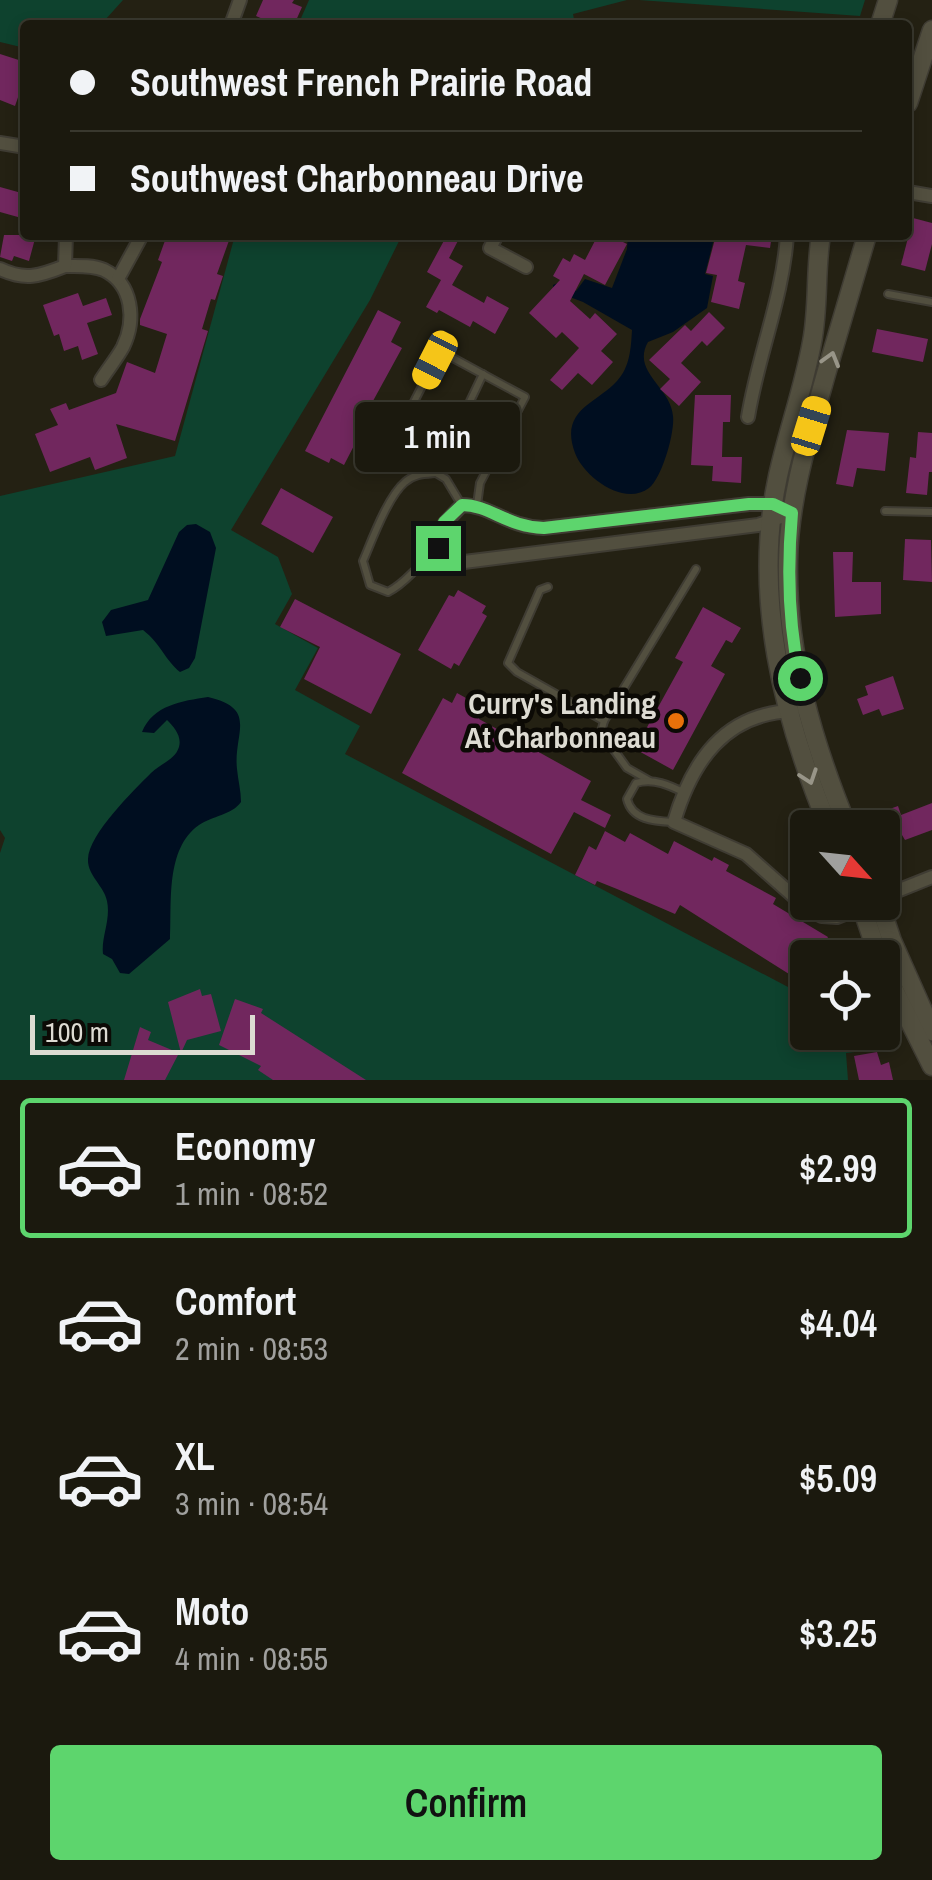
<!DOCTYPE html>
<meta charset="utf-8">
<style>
body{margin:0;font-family:"Archivo Narrow",sans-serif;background:#242217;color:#f1f3f6;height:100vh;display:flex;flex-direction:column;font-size:38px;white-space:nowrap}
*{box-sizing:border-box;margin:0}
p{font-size:32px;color:#a0a09e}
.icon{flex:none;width:55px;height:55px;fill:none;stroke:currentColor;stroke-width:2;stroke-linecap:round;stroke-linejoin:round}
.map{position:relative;height:1080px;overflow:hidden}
.details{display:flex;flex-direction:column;background:#1b190e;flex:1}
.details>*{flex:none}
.banner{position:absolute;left:20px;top:20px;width:892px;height:220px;border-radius:10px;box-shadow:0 5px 15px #0003,0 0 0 2px #39382e;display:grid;align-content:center;height:220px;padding:0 50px;background:#1b190e}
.needle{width:65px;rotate:117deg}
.controls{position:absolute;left:790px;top:810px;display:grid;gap:20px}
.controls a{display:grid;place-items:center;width:110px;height:110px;border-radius:10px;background:#1b190e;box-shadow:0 5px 15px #0003,0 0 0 2px #39382e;font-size:50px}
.scale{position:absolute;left:30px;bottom:25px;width:225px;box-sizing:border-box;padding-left:10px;border:5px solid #dddbd2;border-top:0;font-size:28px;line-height:35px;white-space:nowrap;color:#dddbd2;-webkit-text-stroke:8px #0c0a05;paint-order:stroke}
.end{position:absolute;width:45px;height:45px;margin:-22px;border:12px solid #5dd56d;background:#111;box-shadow:0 0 0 5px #111}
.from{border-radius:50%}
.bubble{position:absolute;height:70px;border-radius:10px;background:#1b190e;box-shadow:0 5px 15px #0003,0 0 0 2px #39382e;font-size:32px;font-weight:600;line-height:70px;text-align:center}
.car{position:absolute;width:30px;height:60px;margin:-30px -15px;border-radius:12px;box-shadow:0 0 8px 2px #0007;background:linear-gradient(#f5c518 24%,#345 0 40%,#f5c518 0 76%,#345 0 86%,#f5c518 0)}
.banner b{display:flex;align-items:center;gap:35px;height:95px;font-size:38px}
.banner b+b{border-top:2px solid #39382e}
.banner i{width:25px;height:25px;background:#f1f3f6}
ul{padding:18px 0 0;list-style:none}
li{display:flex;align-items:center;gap:30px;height:140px;margin:0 20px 15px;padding:0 30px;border:5px solid transparent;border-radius:10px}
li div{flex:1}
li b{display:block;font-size:38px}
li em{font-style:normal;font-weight:600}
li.on{border-color:#5dd56d}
li>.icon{width:90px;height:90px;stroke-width:1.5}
.cta{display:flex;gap:20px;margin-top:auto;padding:20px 50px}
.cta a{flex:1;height:115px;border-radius:10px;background:#5dd56d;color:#111;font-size:40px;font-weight:600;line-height:115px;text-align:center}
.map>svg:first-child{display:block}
</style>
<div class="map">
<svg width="932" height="1080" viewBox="0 0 932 1080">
<rect width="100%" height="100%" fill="#242113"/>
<g fill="#0e422e">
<polygon points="0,0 123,0 105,20 95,25 25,25 25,48 0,42"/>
<polygon points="309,0 627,0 573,14 575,25 298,25"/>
<polygon points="639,0 865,0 860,16"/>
<polygon points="235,235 402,235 370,300 231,530 278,557 292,594 275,624 318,648 295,690 360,726 345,754 807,997 808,1032 882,1032 883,1030 891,1048 846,1053 848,1080 0,1080 0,853 5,838 0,830 0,496 175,456"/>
</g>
<g fill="#000e20">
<path d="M 628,235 L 715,235 L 705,274 L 713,276 L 707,308 L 673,332 L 648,342 C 631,372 671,387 673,416 C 675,432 662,478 649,488 C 624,507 584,477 575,453 C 559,410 596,404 617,381 C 630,367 631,348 632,330 L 583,302 L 554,291 L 553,285 L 560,282 L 576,291 L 585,279 L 612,288 L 627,249 Z"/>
<path d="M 196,524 L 210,532 L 216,548 L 195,658 L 189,668 L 180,672 C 165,660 161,644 143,630 L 106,636 L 102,622 L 111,610 L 148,600 L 179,532 L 187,525 Z"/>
<path d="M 208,697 C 259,709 233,733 237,769 C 238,780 241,791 241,802 C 232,815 212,816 199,825 C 165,849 172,903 170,939 L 129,974 L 120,973 L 112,959 L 103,954 C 101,937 111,920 107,901 C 104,886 87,875 88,859 C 89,834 133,791 151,773 C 160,764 175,760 179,747 C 182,736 174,727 167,720 L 154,733 L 142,732 C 153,705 182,701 208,697 Z"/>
</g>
<g fill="#71275e">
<polygon points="263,0 294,0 292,3 302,7 294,25 263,25 265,20 256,16"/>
<polygon points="0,54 25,62 25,77 15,106 0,100"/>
<polygon points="0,187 25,194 25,219 0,212"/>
<polygon points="913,218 932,223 932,244 925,271 901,265"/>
<polygon points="4,235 36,235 29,261 14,256 12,261 0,257"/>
<polygon points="167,235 231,235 217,274 223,276 215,300 211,299 202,329 208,331 175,441 116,424 127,458 95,470 90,457 50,472 35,434 58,425 50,409 66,403 69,410 116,393 127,362 155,373 167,334 140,325 140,319 162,262 158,260"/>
<polygon points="447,235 461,235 449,258 463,266 452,285 484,303 487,296 509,308 495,334 473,321 470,327 439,310 437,313 426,307 441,280 427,272"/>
<polygon points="598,235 621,235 619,240 627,244 605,285 584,274 570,301 590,319 595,313 617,334 601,351 613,362 592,385 578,373 562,390 550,380 579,348 562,332 556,338 529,313 560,280 553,276 563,258 570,262 574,254 585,260"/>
<polygon points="716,235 772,235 770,248 746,245 738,281 745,283 739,309 711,302 717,275 706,273"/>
<polygon points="78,293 83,306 106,298 112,315 87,323 98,354 82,360 78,346 64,351 59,334 54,336 43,305"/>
<polygon points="378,310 401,322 391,342 402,348 356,432 360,434 344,465 331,458 329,463 305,451"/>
<polygon points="709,312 725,328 707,346 702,341 681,363 701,382 679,406 660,389 670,379 649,360 685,325 691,331"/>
<polygon points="877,329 928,339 923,362 872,352"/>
<polygon points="695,395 731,395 730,422 723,422 722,457 742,457 741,483 712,481 713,466 691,465"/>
<polygon points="847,430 889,433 885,471 857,468 853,487 836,484"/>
<polygon points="918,432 932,433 932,472 929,472 927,495 906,493 910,457 916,458"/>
<polygon points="281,488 333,517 313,553 261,524"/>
<polygon points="905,539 931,540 932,582 903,580"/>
<polygon points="833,552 853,552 852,582 881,582 881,614 835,617"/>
<polygon points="458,590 486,606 482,613 487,616 459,666 454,663 451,669 418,650 449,595 454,597"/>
<polygon points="295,599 401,654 371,714 304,679 320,647 280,627"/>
<polygon points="703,607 741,628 732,643 726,640 711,666 725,674 673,770 635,749 683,662 675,658"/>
<polygon points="893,676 904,709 882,716 879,709 863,715 857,699 868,695 865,686"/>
<polygon points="457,693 484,708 479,719 591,781 581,800 611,815 605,828 574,812 551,854 402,773 443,698 452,703"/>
<polygon points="932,803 932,830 905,840 902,835 894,838 884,811 898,806 901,815"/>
<polygon points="605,831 625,842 630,833 668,854 674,841 712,861 714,857 729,865 726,871 776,898 773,904 828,937 818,958 808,958 808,986 680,905 675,914 617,889 597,881 595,885 575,875 589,846 596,850"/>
<polygon points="200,989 202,996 211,994 221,1031 187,1040 181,1053 168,1002"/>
<polygon points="235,999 263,1009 261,1013 366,1080 273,1080 258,1070 261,1066 219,1045"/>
<polygon points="140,1027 151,1032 148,1040 179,1053 165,1080 124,1080"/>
<polygon points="877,1052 881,1065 889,1062 893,1080 859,1080 854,1056"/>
</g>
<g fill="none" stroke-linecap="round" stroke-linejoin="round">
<g stroke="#3f3c33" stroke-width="10">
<g id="lane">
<polyline points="888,294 932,302"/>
<polyline points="399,431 440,351 525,397 480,483 477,505"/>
<polyline points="436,473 446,479 461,504"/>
<polyline points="885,511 932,512"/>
<path d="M 440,552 C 416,563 410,581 388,592 L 370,585 L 363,561 C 372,540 388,496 405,482 C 414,474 424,474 436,473 L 483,374"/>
<polyline points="548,587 540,590 508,663 517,672 604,721"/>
<polyline points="650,781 627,768 601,732 604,721 696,569"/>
<path d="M 673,822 C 654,821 632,820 627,799 L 636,783 C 654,778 669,785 685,793"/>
</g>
</g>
<g stroke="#3f3c33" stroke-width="16">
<g id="street">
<polyline points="231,25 240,0"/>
<polyline points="0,143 25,147"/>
<polyline points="908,192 932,196"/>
<polyline points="497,235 490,248 526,267"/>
<path d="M 65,266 C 77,266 92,265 104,270 C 133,284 136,320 123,347 C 117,358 108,369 101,380"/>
<path d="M 0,269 C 25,281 40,276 65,266 L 66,235"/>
<polyline points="118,279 142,235"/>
<path d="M 748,417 C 758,355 783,297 787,235"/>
<path d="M 749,504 L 773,504 L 792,513 L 758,525 L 464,562 L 449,561 L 438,548 L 445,523 L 462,505 C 490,505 507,527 543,528 Z"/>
<path d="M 793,711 C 725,713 692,761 674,822 L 746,854 L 808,909 L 822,916 L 837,917 L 865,906"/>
<polyline points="882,897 932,877"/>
</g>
</g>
<g stroke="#3f3c33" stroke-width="21">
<g id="secondary">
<polyline points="880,25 888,0"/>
<polyline points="908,103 932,30"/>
<path d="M 821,235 C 815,271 819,306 812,342 C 804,387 788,431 778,476 C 752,596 783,717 829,828"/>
<path d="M 848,828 C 813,743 786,653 788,561 C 789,498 809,435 826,374 C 840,328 853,281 867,235"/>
<polyline points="860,902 879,958"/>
<polyline points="879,902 892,941 932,1031"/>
<polyline points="882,966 932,1066"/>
</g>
</g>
<use href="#lane" stroke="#524f3f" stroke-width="6"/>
<use href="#street" stroke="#524f3f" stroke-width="12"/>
<use href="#secondary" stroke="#524f3f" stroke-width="18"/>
</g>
<defs><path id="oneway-chevron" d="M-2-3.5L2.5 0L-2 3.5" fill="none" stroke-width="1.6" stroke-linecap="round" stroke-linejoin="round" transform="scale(2.5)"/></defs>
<g stroke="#989588">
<use href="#oneway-chevron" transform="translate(831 359) rotate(-74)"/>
<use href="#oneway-chevron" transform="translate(809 777) rotate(71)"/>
</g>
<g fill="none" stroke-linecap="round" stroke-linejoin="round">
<path stroke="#5dd56d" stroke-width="12" d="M 438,548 L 444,522 L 462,505 C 490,505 507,527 544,528 L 749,504 L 773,504 L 792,513 C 787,569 788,623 800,678"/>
</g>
<circle fill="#e8710a" stroke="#0c0a05" stroke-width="4" cx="676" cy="721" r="10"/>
<g text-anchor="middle" stroke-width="9" stroke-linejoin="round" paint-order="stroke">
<g font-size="30" font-weight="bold" fill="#dddbd2" stroke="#0c0a05" text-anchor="end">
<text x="656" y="714">Curry's Landing<tspan x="656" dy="34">At Charbonneau</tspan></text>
</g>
</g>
</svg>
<div class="controls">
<a><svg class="needle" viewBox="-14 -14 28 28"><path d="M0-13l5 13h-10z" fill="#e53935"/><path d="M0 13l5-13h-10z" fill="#a0a09e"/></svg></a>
<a><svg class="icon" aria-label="locate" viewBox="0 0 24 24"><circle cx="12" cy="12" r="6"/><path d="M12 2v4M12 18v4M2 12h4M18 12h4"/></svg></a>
</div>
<div class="scale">100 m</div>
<i class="end from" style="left:800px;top:678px"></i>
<i class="end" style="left:438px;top:548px"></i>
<div class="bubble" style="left:355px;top:402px;width:165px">1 min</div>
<i class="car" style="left:435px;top:360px;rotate:207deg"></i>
<i class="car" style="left:811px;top:426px;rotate:17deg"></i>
<div class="banner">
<b><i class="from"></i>Southwest French Prairie Road</b>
<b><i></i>Southwest Charbonneau Drive</b>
</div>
</div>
<section class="details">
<ul>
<li class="on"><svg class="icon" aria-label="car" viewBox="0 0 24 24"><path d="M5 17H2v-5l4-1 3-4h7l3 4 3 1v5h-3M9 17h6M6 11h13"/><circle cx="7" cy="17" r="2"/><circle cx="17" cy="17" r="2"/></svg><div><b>Economy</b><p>1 min · 08:52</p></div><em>$2.99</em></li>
<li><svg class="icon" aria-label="car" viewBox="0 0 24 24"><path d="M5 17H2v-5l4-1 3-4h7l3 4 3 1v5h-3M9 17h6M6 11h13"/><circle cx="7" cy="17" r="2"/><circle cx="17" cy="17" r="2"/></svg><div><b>Comfort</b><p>2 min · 08:53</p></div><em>$4.04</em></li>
<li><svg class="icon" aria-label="car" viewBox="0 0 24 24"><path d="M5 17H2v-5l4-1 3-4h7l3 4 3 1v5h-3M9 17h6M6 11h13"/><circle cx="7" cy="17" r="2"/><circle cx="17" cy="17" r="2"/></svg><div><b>XL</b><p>3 min · 08:54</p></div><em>$5.09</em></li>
<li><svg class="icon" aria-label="car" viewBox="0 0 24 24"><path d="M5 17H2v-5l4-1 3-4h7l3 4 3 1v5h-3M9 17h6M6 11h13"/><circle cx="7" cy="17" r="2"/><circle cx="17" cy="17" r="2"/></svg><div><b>Moto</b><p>4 min · 08:55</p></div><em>$3.25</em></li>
</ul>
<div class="cta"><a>Confirm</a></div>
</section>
